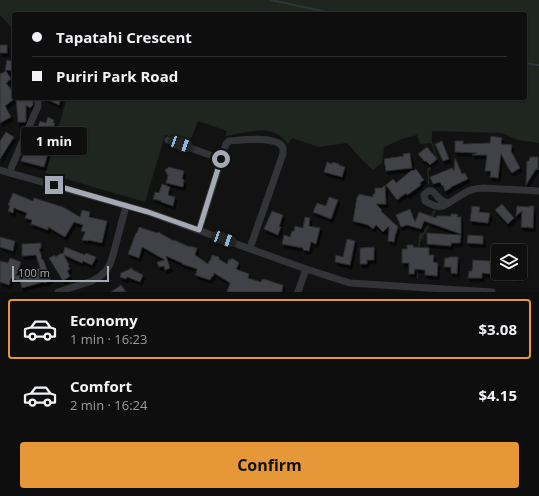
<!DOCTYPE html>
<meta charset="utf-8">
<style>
body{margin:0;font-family:"Open Sans",sans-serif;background:#1c1c1c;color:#f1f3f6;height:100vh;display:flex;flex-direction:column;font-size:15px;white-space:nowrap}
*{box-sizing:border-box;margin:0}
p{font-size:13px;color:#9b9c9e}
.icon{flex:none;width:22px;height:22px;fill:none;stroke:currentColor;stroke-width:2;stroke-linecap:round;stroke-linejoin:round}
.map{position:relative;height:292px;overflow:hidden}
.drawer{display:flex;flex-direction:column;background:#0e0e0e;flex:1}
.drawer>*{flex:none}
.banner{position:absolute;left:12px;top:12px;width:515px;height:88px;border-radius:4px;box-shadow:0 1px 3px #0004,0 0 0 1px #2e2e2e;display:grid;align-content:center;height:88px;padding:0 20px;background:#0e0e0e}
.fabs{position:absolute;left:491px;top:244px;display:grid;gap:8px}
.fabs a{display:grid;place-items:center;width:36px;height:36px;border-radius:4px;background:#0e0e0e;box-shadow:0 1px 3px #0004,0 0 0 1px #2e2e2e;font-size:20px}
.scale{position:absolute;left:12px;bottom:10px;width:97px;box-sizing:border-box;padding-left:4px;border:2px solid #a4aab3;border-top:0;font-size:11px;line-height:14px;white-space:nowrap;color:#a4aab3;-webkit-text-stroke:3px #0d0d0e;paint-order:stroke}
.end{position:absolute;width:18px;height:18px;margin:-9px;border:5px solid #a4aab3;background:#111;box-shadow:0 0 0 2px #111}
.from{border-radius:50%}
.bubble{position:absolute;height:28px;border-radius:4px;background:#0e0e0e;box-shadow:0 1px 3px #0004,0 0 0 1px #2e2e2e;font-size:13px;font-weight:700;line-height:28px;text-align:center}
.car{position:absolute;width:12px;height:24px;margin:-12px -6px;border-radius:5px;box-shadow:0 0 3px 1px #0007;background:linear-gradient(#222 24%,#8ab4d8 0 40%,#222 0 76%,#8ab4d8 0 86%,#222 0)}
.banner b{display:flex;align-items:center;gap:14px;height:38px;font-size:15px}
.banner b+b{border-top:1px solid #2e2e2e}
.banner i{width:10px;height:10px;background:#f1f3f6}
ul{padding:7px 0 0;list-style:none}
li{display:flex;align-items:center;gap:12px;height:60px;margin:0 8px 6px;padding:0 12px;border:2px solid transparent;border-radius:4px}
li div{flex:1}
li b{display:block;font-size:15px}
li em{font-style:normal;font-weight:700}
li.on{border-color:#e69737}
li>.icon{width:36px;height:36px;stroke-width:1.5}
.primary-button{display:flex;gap:8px;margin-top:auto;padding:8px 20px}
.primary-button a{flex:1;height:46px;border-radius:4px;background:#e69737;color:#111;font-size:16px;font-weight:700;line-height:46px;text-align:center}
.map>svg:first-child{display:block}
</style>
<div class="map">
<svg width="539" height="292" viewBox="0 0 539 292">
<defs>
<filter id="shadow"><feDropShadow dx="2" dy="3.5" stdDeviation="0" flood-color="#0009"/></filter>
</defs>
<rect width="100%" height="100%" fill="#121213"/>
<g fill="#1e261f">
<path d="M 0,0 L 539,0 L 539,143 L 518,140 L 502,133 L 432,131 C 432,135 431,140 433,144 C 437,158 442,160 429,170 L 429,185 L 428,185 L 427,169 L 434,164 L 436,157 L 431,143 L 420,144 L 417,135 L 402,139 L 384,147 L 382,163 L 373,170 L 362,160 L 347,143 L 319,147 L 292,138 L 288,144 C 285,141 282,137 279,135 C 263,125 243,134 225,136 L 227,131 L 198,121 L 191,139 L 186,138 L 185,141 L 165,135 L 145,202 L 45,173 L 67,98 L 525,98 L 525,14 L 14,14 L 14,30 L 0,15 Z"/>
<polygon points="433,210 436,211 429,227 420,242 418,278 416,278 419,235 428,225"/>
</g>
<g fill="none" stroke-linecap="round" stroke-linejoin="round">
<g stroke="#2c363b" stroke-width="2">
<polyline points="271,0 327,12 329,14"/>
<polyline points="525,63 536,65 539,65"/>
</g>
</g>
<g fill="#414246" stroke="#2c2c2f" filter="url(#shadow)">
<rect x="0" y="45" width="7" height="8"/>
<polygon points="7,60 14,61 14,71 5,70"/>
<polygon points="6,71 11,79 8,81 8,82 6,83 14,93 14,99 5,106 11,117 0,123 0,74"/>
<polygon points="16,98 31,98 33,100 33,105 30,108 26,105 26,122 18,122"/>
<polygon points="44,98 61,98 59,105"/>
<polygon points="48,117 54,120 53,123 55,123 50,137 53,138 52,143 51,143 44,167 21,161 25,150 40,154 43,143 40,142 42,137 35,135 40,121 46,123"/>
<polygon points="6,132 14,137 0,159 0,141"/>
<polygon points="491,136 502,138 501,144 512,145 511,151 520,168 512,173 509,169 501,154 498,178 490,177 491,171 485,171 487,155 472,155 477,153 455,152 455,141 463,141 463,144 490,143"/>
<polygon points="442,141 449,159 443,161 435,144"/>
<polygon points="427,147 437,159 430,165 426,161 425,162 418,154"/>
<polygon points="410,153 412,168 386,171 384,159 404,156 403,154"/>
<polygon points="530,157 538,157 538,170 536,169 526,185 527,161 529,161"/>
<polygon points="455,158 462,174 465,173 468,179 451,187 451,188 445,191 443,185 442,186 440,182 433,184 430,177 452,168 454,171"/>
<polygon points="327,162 332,164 332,162 339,164 339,165 345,167 342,177 324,172"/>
<polygon points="169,167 184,171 182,179 184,180 183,187 166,183 168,175 167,174 165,170"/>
<polygon points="416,169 424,180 420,183 421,185 413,191 407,195 406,193 397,200 386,185 393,179 396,183 412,170 413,171"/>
<polygon points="162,184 170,187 168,195 175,197 173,206 161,202 161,201 153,199 155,192 159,193"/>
<polygon points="385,185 386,204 376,204 382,210 381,211 398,227 395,236 394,242 388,241 389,226 383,232 376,225 373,229 368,225 353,221 357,197 358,197 359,194 373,197 373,194 375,194 375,188 382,188"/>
<polygon points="13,193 33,201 34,198 63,207 80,217 82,210 90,212 89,217 107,221 102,243 88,240 88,241 82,240 85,232 81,231 83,225 74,222 65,237 48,227 48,230 31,224 32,220 25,218 27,213 14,208 13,213 8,211 10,206 8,205"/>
<polygon points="329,197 338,200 331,219 313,212 317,203 326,206"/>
<polygon points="502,204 514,218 508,224 495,210"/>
<polygon points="472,206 480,207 479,212 490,213 488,223 470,221"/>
<polygon points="517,206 529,207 529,206 534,206 533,228 521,227 522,211 516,216"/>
<polygon points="410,209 415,222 419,212 436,218 436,216 451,216 451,214 458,214 457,217 461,217 461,234 424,221 421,229 407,225 401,227 396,215"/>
<polygon points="272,211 283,215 279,227 281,227 278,235 264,229"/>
<polygon points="305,217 310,218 309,226 320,228 316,244 311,242 309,251 303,250 303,248 282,244 284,235 290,237 292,231 294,231 295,226 303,228"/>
<polygon points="139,227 157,233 158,232 174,241 174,240 190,247 190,246 197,248 195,255 208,264 209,261 210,261 212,255 219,257 219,259 227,264 229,259 231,260 232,258 239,263 236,269 249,274 248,278 261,282 262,279 264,280 264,279 276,283 283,285 282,292 227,292 230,283 214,273 213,277 212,276 210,280 195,275 197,272 196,272 197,269 182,264 182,263 166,256 170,268 165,270 164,266 159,267 157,262 165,260 142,247 139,258 128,254 136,233 137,233"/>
<polygon points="427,233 461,235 460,243 451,243 451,246 427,244"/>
<polygon points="468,235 483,236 483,244 467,243"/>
<polygon points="0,237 15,241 13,251 0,247"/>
<polygon points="347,239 355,241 350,265 335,262 336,255 343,257"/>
<polygon points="41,243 41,248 39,249 41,254 42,260 43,259 51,280 44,283 43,282 22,288 20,281 11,278 9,285 0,282 0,261 8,263 10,258 21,262 16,276 40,268 36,255 22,256 22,244"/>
<polygon points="407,245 413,245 413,247 429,248 429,255 434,255 433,262 438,263 437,276 425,275 425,270 415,269 414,274 409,274 409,263 402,263 402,249 407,249"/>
<polygon points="65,247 85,255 86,253 96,257 92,265 83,261 82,263 64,255 69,265 68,265 70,269 67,271 70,276 63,281 49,258 55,255 55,257 62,253 63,254"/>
<polygon points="374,247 374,260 367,260 367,264 360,264 360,248"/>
<polygon points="491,252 496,253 496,258 498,259 498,275 482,273 482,278 468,278 469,271 472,271 473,260 490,261"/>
<polygon points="449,257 458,257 457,274 451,273 451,267 444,267 445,258 449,258"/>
<polygon points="520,258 526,258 525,277 516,278 516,273 520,273"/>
<polygon points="132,268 133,270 143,275 140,282 127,277 126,279 120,277 121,273"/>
<polygon points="121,285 126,292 111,292"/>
</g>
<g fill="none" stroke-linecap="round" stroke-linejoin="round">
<g stroke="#333438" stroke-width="7">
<polyline points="168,140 221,159"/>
<polyline points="0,170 148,212 306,269 350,283 492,292"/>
<polyline points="10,173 12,166 38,106 38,98"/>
<path d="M 447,203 C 445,202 443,201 441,200 C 435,195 432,185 424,195 L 425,201 C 430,204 438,208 443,206 C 450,203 456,198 463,194 C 469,190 476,188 484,188 L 539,191"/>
<path d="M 199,230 L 226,144 L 229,141 C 241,140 272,136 281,145 C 284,147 283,150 283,154 L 250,248"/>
<polyline points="58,292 92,281 99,277 106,271 110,264 113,255 126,206"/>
<polyline points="298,292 306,269"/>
</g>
</g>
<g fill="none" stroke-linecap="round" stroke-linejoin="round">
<polyline stroke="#a4aab3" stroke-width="5" points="54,185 148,212 199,230 221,159"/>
</g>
</svg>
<div class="fabs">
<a><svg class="icon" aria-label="layers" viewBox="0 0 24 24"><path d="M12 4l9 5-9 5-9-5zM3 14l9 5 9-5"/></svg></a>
</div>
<div class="scale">100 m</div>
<i class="end from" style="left:221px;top:159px"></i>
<i class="end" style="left:54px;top:185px"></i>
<div class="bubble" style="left:21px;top:127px;width:66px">1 min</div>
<i class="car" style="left:181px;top:144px;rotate:110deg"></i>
<i class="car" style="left:224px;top:239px;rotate:110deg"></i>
<div class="banner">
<b><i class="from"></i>Tapatahi Crescent</b>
<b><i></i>Puriri Park Road</b>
</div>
</div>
<section class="drawer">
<ul>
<li class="on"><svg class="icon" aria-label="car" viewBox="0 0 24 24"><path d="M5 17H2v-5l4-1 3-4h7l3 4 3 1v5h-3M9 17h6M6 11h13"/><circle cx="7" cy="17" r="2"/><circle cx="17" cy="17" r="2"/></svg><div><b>Economy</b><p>1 min · 16:23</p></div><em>$3.08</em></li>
<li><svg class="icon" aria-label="car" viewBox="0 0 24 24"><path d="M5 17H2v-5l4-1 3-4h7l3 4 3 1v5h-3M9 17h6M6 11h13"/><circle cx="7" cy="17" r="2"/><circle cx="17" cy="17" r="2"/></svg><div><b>Comfort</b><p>2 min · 16:24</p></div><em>$4.15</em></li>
</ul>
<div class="primary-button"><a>Confirm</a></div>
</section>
